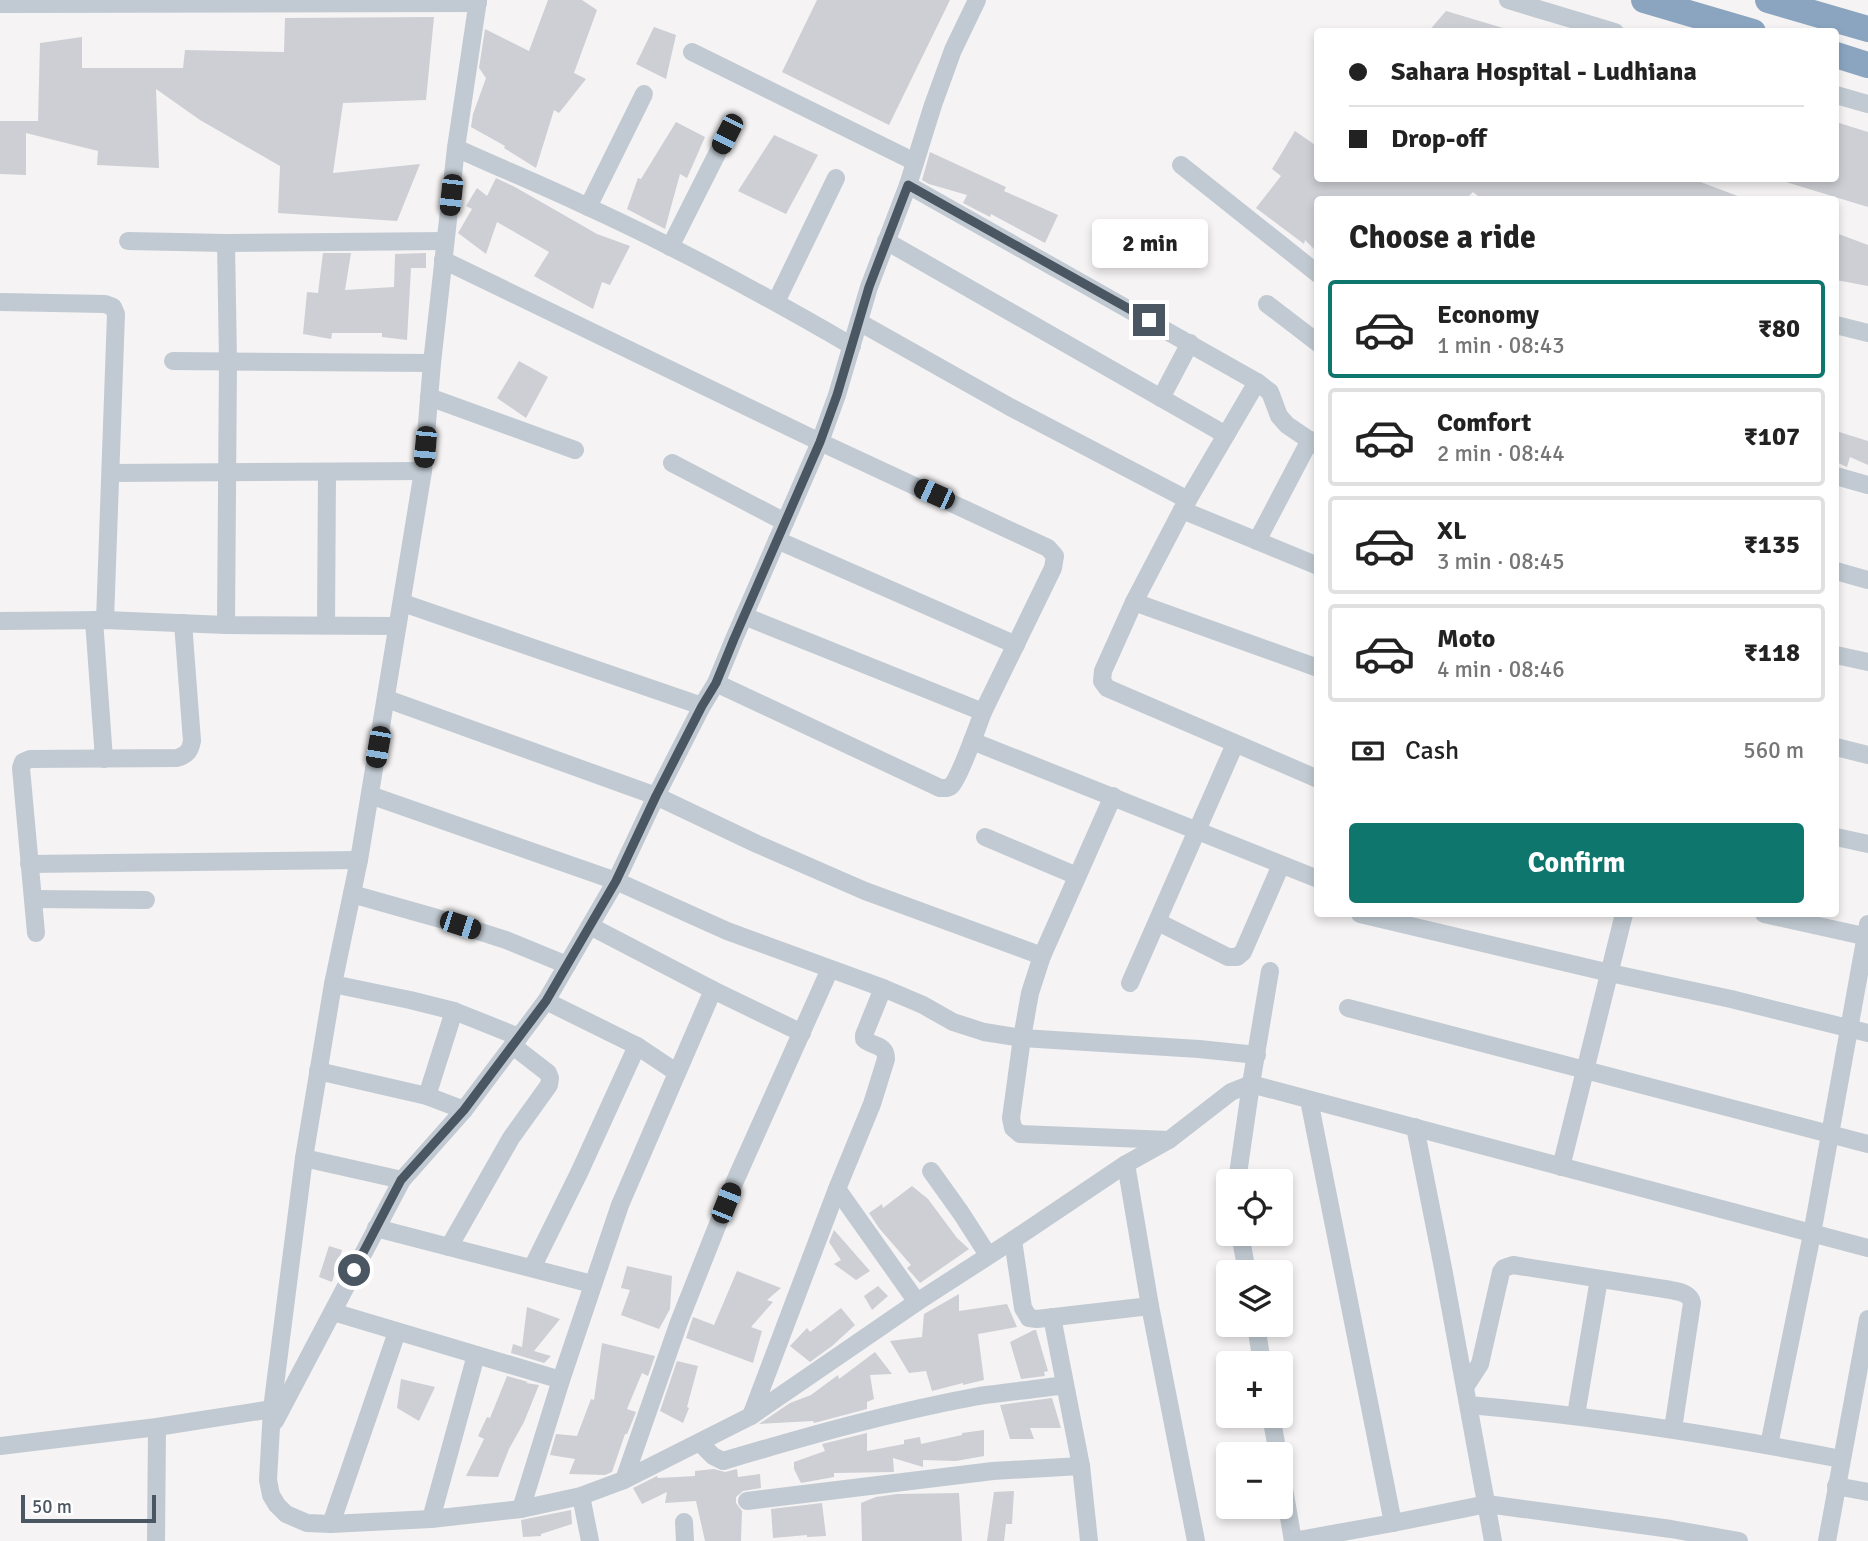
<!DOCTYPE html>
<meta charset="utf-8">
<style>
body{margin:0;font-family:Signika,sans-serif;background:#f6f6f6;color:#222;height:100vh;display:flex;flex-direction:column;font-size:26px;white-space:nowrap}
*{box-sizing:border-box;margin:0}
p{font-size:23px;color:#767676}
.icon{flex:none;width:38px;height:38px;fill:none;stroke:currentColor;stroke-width:2;stroke-linecap:round;stroke-linejoin:round}
.map{position:relative;flex:1;overflow:hidden}
.panel{position:absolute;left:1314px;top:196px;width:525px;height:721px;display:flex;flex-direction:column;background:#fff;border-radius:7px;box-shadow:0 4px 10px #0003}
.panel>*{flex:none}
.banner{position:absolute;left:1314px;top:28px;width:525px;height:154px;border-radius:7px;box-shadow:0 4px 10px #0003;display:grid;align-content:center;height:154px;padding:0 35px;background:#fff}
.fabs{position:absolute;left:1216px;top:1169px;display:grid;gap:14px}
.fabs a{display:grid;place-items:center;width:77px;height:77px;border-radius:7px;background:#fff;box-shadow:0 4px 10px #0003;font-size:35px}
.scale{position:absolute;left:21px;bottom:18px;width:135px;box-sizing:border-box;padding-left:7px;border:4px solid #4a5661;border-top:0;font-size:19px;line-height:24px;white-space:nowrap;color:#4a5661;-webkit-text-stroke:5px #fff;paint-order:stroke}
.end{position:absolute;width:32px;height:32px;margin:-16px;border:9px solid #4a5661;background:#fff;box-shadow:0 0 0 4px #fff}
.from{border-radius:50%}
.bubble{position:absolute;height:49px;border-radius:7px;background:#fff;box-shadow:0 4px 10px #0003;font-size:23px;font-weight:700;line-height:49px;text-align:center}
.car{position:absolute;width:21px;height:42px;margin:-21px -10px;border-radius:9px;box-shadow:0 0 5px 2px #0007;background:linear-gradient(#222 24%,#8ab4d8 0 40%,#222 0 76%,#8ab4d8 0 86%,#222 0)}
.banner b{display:flex;align-items:center;gap:24px;height:66px;font-size:26px}
.banner b+b{border-top:2px solid #e0e0e0}
.banner i{width:18px;height:18px;background:#222}
ul{padding:0;list-style:none}
li{display:flex;align-items:center;gap:21px;height:98px;margin:0 14px 10px;padding:0 21px;border:4px solid #e0e0e0;border-radius:7px}
li div{flex:1}
li b{display:block;font-size:26px}
li em{font-style:normal;font-weight:700}
li.current{border-color:#0f766e}
li>.icon{width:63px;height:63px;stroke-width:1.5}
h2{padding:0 35px;font-size:32px;line-height:84px}
.pay{display:flex;align-items:center;gap:18px;height:77px;padding:0 35px;font-size:26px}
.pay p{margin-inline-start:auto}
.action{display:flex;gap:14px;margin-top:auto;padding:14px 35px}
.action a{flex:1;height:80px;border-radius:7px;background:#0f766e;color:#fff;font-size:28px;font-weight:700;line-height:80px;text-align:center}
.map>svg:first-child{display:block}
</style>
<div class="map">
<svg width="1868" height="1541" viewBox="0 0 1868 1541">
<rect width="100%" height="100%" fill="#f5f3f3"/>
<g fill="#cdcfd5">
<polygon points="548,0 582,0 597,10 574,73 586,79 559,113 554,110 536,168 504,148 505,146 471,127 473,114 486,78 479,68 485,29 529,51"/>
<polygon points="817,0 950,0 889,125 782,72"/>
<polygon points="1446,11 1503,28 1503,32 1428,32"/>
<polygon points="434,17 426,100 343,103 333,173 420,164 397,221 278,213 280,166 200,120 156,89 159,168 97,165 98,151 26,133 26,175 0,174 0,121 38,121 40,43 82,37 82,68 183,68 185,50 284,52 285,18"/>
<polygon points="654,27 676,35 666,79 636,64"/>
<polygon points="676,122 705,137 687,178 680,174 665,229 627,209 638,178 641,179"/>
<polygon points="1836,122 1868,132 1868,207 1786,182 1786,178 1836,178"/>
<polygon points="1295,131 1318,147 1318,178 1690,178 1743,198 1742,200 1483,200 1473,192 1465,200 1318,200 1318,253 1305,240 1304,244 1256,208 1281,176 1272,169"/>
<polygon points="774,135 818,155 786,214 738,191"/>
<polygon points="930,152 1006,187 1004,191 1058,215 1045,243 991,214 990,217 963,203 967,195 929,184 922,180"/>
<polygon points="496,178 515,187 597,234 630,246 610,285 602,282 593,309 534,276 549,252 497,222 486,254 458,233 472,209 466,206 477,188 487,196"/>
<polygon points="1836,233 1868,245 1868,286 1836,280"/>
<polygon points="323,253 351,253 345,290 394,287 395,254 426,253 426,268 411,268 407,340 382,337 382,333 332,333 331,339 303,334 307,292 318,293"/>
<polygon points="519,361 548,377 526,418 497,398"/>
<polygon points="1836,431 1868,441 1868,465 1850,457 1847,467 1836,462"/>
<polygon points="912,1186 928,1199 957,1238 969,1249 920,1283 907,1268 911,1265 879,1228 869,1213 882,1204 883,1208"/>
<polygon points="834,1230 870,1271 856,1280 834,1264 841,1260 829,1242"/>
<polygon points="329,1246 342,1250 332,1282 319,1277"/>
<polygon points="627,1266 672,1276 670,1309 659,1329 621,1315 630,1290 621,1288"/>
<polygon points="737,1271 781,1288 767,1300 773,1302 751,1327 762,1331 753,1363 686,1338 693,1317 714,1325"/>
<polygon points="878,1286 888,1296 872,1310 864,1296"/>
<polygon points="959,1294 959,1311 1007,1304 1017,1327 978,1334 984,1380 963,1385 963,1383 932,1391 926,1371 909,1373 890,1341 922,1337 924,1314"/>
<polygon points="527,1307 560,1319 534,1351 551,1356 544,1363 511,1353 513,1344 522,1347"/>
<polygon points="841,1308 855,1325 832,1346 810,1362 790,1346 807,1328 810,1332"/>
<polygon points="1034,1330 1036,1330 1048,1371 1044,1372 1045,1376 1021,1379 1010,1342"/>
<polygon points="602,1343 655,1356 648,1376 642,1373 627,1409 636,1412 630,1427 627,1434 625,1434 612,1472 605,1475 569,1474 575,1459 550,1455 556,1434 577,1436 591,1399 594,1400"/>
<polygon points="875,1352 892,1374 870,1375 874,1399 867,1402 867,1409 814,1423 813,1421 759,1424 790,1403 811,1395 838,1375 839,1379"/>
<polygon points="677,1361 698,1366 687,1407 689,1408 683,1423 660,1411"/>
<polygon points="507,1376 528,1382 526,1383 539,1385 524,1422 509,1449 498,1477 466,1476 484,1439 478,1436 487,1417 490,1418"/>
<polygon points="401,1379 435,1387 419,1421 397,1408"/>
<polygon points="1052,1398 1061,1428 1030,1428 1034,1439 1010,1439 1000,1405"/>
<polygon points="984,1430 984,1456 956,1461 923,1460 923,1467 893,1458 894,1472 834,1473 834,1477 801,1483 794,1469 794,1462 825,1451 822,1444 867,1433 867,1451 904,1444 904,1440 920,1437 921,1444 962,1435 962,1433"/>
<polygon points="714,1469 725,1472 737,1469 738,1477 760,1474 761,1488 743,1491 736,1497 736,1503 742,1511 741,1541 705,1541 696,1501 665,1503 667,1492 642,1504 633,1488 657,1476 658,1478 695,1476 695,1471"/>
<polygon points="1014,1491 1012,1524 1006,1524 1004,1541 987,1541 994,1492"/>
<polygon points="959,1493 962,1541 862,1541 861,1503 876,1497 897,1494"/>
<polygon points="822,1503 826,1536 807,1537 807,1535 773,1538 771,1509"/>
<polygon points="571,1510 572,1524 541,1534 541,1536 523,1537 521,1520"/>
</g>
<g fill="none" stroke-linecap="round" stroke-linejoin="round">
<g stroke="#c1cad2" stroke-width="18">
<polyline points="478,0 456,148 432,363 423,471 359,860 333,984 304,1158 272,1409 268,1480 271,1495 277,1505 286,1514 307,1523 331,1524 431,1519 521,1509 581,1496 624,1480 751,1416 917,1302 1013,1240 1126,1164 1169,1140 1231,1092 1251,1084 1868,1248"/>
<polyline points="1508,0 1615,32"/>
<polyline points="0,4 478,3"/>
<polyline points="692,52 915,162"/>
<polyline points="1836,95 1868,104"/>
<path d="M 456,148 C 500,168 544,186 588,207 C 678,248 766,296 852,346"/>
<polyline points="1181,165 1318,274"/>
<polyline points="908,185 1257,382 1270,392 1279,416 1287,425 1318,446"/>
<polyline points="588,207 644,94"/>
<polyline points="128,241 226,243 445,241"/>
<polyline points="886,241 1226,435"/>
<polyline points="226,243 228,361 226,625"/>
<polyline points="670,247 727,134"/>
<polyline points="443,260 820,442 1048,548 1055,556 1053,568 983,712"/>
<polyline points="0,302 105,304 113,307 116,314 105,620"/>
<polyline points="776,302 836,178"/>
<polyline points="1267,304 1318,343"/>
<polyline points="859,322 1010,407 1188,500"/>
<polyline points="1836,325 1868,333"/>
<polyline points="173,361 432,363"/>
<polyline points="1257,382 1182,510 1134,602 1103,671 1102,681 1107,688 1318,779"/>
<polyline points="429,397 575,450"/>
<polyline points="1161,398 1190,343"/>
<polyline points="672,463 785,522"/>
<polyline points="111,473 423,471"/>
<polyline points="1836,476 1868,485"/>
<polyline points="1182,510 1318,566"/>
<polyline points="777,540 1016,645"/>
<polyline points="1257,541 1310,440"/>
<polyline points="1836,571 1868,580"/>
<polyline points="1134,602 1318,668"/>
<polyline points="403,603 702,706"/>
<polyline points="94,620 104,759"/>
<polyline points="0,621 105,620 226,625 397,626"/>
<polyline points="326,625 327,473"/>
<polyline points="1836,655 1868,662"/>
<path d="M 716,683 L 940,788 C 944,788 947,789 951,786 C 959,779 978,725 983,712 L 744,616"/>
<polyline points="387,699 656,796 757,844 865,891 1042,956 1030,993 1022,1038 1011,1118 1013,1128 1020,1134 1169,1140"/>
<polyline points="972,741 1318,879"/>
<polyline points="1836,747 1868,755"/>
<polyline points="370,795 616,881 727,931 883,988 923,1005 953,1022 984,1032 1022,1038 1199,1049 1257,1055"/>
<polyline points="985,837 1077,876"/>
<polyline points="1836,837 1868,844"/>
<polyline points="29,864 359,860"/>
<polyline points="352,894 437,918 506,940 567,965"/>
<polyline points="33,899 146,900"/>
<polyline points="1360,914 1610,973 1731,999 1868,1033"/>
<polyline points="1764,914 1868,937"/>
<polyline points="1158,922 1228,957 1237,957 1243,952 1281,865"/>
<path d="M 36,933 L 21,768 L 23,762 L 30,759 L 177,758 C 187,755 190,751 192,741 L 183,623"/>
<polyline points="1042,956 1113,796"/>
<polyline points="1130,983 1235,744"/>
<polyline points="333,984 410,1000 454,1011 519,1037"/>
<polyline points="713,990 802,1033"/>
<polyline points="546,1001 637,1046 676,1072"/>
<polyline points="1348,1008 1868,1144"/>
<polyline points="318,1071 427,1096 464,1110"/>
<polyline points="427,1096 454,1011"/>
<polyline points="1309,1100 1393,1523"/>
<polyline points="1415,1127 1443,1268 1493,1541"/>
<polyline points="304,1158 402,1180"/>
<polyline points="1126,1164 1150,1306 1196,1541"/>
<polyline points="1561,1167 1624,914"/>
<polyline points="931,1171 961,1213 988,1255"/>
<polyline points="1237,1181 1251,1084 1270,971"/>
<polyline points="837,1189 917,1302"/>
<polyline points="376,1228 592,1284"/>
<polyline points="1240,1234 1247,1272"/>
<polyline points="1013,1240 1023,1308 1029,1318 1037,1319 1150,1306"/>
<polyline points="449,1247 511,1138 549,1085 550,1078 548,1073 513,1046"/>
<polyline points="532,1268 579,1173 637,1046"/>
<polyline points="333,1312 561,1380"/>
<polyline points="1052,1317 1081,1466 1089,1541"/>
<polyline points="1256,1325 1262,1363"/>
<path d="M 1465,1387 L 1480,1364 L 1501,1272 L 1504,1268 L 1513,1265 L 1671,1290 C 1680,1292 1690,1293 1692,1303 L 1673,1429"/>
<path d="M 1469,1405 C 1594,1416 1717,1435 1841,1459"/>
<polyline points="1576,1415 1599,1279"/>
<path d="M 751,1416 L 837,1189 L 872,1104 L 886,1059 C 886,1044 873,1047 864,1039 L 864,1035 L 883,988"/>
<polyline points="1271,1416 1278,1454"/>
<polyline points="275,1421 402,1180 464,1110 546,1001 616,881 656,796 702,706 716,683 734,639 820,442 837,395 869,287 908,185 933,105 953,50 977,0"/>
<path d="M 700,1443 L 713,1456 L 723,1461 C 807,1436 892,1412 979,1396 C 1008,1392 1037,1389 1065,1385"/>
<polyline points="1769,1445 1812,1234 1868,924"/>
<polyline points="0,1446 157,1427 272,1409"/>
<polyline points="1281,1471 1293,1541 1393,1523 1487,1504 1671,1529 1739,1541"/>
<polyline points="624,1480 679,1322 735,1181 830,969"/>
<polyline points="1836,1486 1868,1492"/>
<polyline points="581,1496 590,1541"/>
<polyline points="747,1501 993,1471 1081,1466"/>
<polyline points="521,1509 561,1380 620,1205 713,990 590,926"/>
<polyline points="431,1519 476,1355"/>
<polyline points="684,1522 685,1541"/>
<polyline points="331,1524 397,1332"/>
<polyline points="156,1541 157,1427"/>
<polyline points="1827,1541 1868,1319"/>
</g>
<g stroke="#8ba5c1" stroke-width="26">
<polyline points="1644,0 1753,32"/>
<polyline points="1768,0 1868,29"/>
<polyline points="1836,55 1868,65"/>
</g>
</g>
<g fill="none" stroke-linecap="round" stroke-linejoin="round">
<polyline stroke="#4a5661" stroke-width="9" points="354,1270 401,1180 464,1110 546,1001 616,881 656,796 702,706 716,683 734,639 820,442 837,395 869,287 908,185 1149,320"/>
</g>
</svg>
<div class="fabs">
<a><svg class="icon" aria-label="locate" viewBox="0 0 24 24"><circle cx="12" cy="12" r="6"/><path d="M12 2v4M12 18v4M2 12h4M18 12h4"/></svg></a>
<a><svg class="icon" aria-label="layers" viewBox="0 0 24 24"><path d="M12 4l9 5-9 5-9-5zM3 14l9 5 9-5"/></svg></a>
<a>+</a>
<a>−</a>
</div>
<div class="scale">50 m</div>
<i class="end from" style="left:354px;top:1270px"></i>
<i class="end" style="left:1149px;top:320px"></i>
<div class="bubble" style="left:1092px;top:219px;width:116px">2 min</div>
<i class="car" style="left:727px;top:134px;rotate:207deg"></i>
<i class="car" style="left:451px;top:195px;rotate:186deg"></i>
<i class="car" style="left:425px;top:447px;rotate:185deg"></i>
<i class="car" style="left:934px;top:494px;rotate:294deg"></i>
<i class="car" style="left:378px;top:747px;rotate:190deg"></i>
<i class="car" style="left:460px;top:925px;rotate:108deg"></i>
<i class="car" style="left:726px;top:1203px;rotate:22deg"></i>
<div class="banner">
<b><i class="from"></i>Sahara Hospital - Ludhiana</b>
<b><i></i>Drop-off</b>
</div>
<section class="panel">
<h2>Choose a ride</h2>
<ul>
<li class="current"><svg class="icon" aria-label="car" viewBox="0 0 24 24"><path d="M5 17H2v-5l4-1 3-4h7l3 4 3 1v5h-3M9 17h6M6 11h13"/><circle cx="7" cy="17" r="2"/><circle cx="17" cy="17" r="2"/></svg><div><b>Economy</b><p>1 min · 08:43</p></div><em>₹80</em></li>
<li><svg class="icon" aria-label="car" viewBox="0 0 24 24"><path d="M5 17H2v-5l4-1 3-4h7l3 4 3 1v5h-3M9 17h6M6 11h13"/><circle cx="7" cy="17" r="2"/><circle cx="17" cy="17" r="2"/></svg><div><b>Comfort</b><p>2 min · 08:44</p></div><em>₹107</em></li>
<li><svg class="icon" aria-label="car" viewBox="0 0 24 24"><path d="M5 17H2v-5l4-1 3-4h7l3 4 3 1v5h-3M9 17h6M6 11h13"/><circle cx="7" cy="17" r="2"/><circle cx="17" cy="17" r="2"/></svg><div><b>XL</b><p>3 min · 08:45</p></div><em>₹135</em></li>
<li><svg class="icon" aria-label="car" viewBox="0 0 24 24"><path d="M5 17H2v-5l4-1 3-4h7l3 4 3 1v5h-3M9 17h6M6 11h13"/><circle cx="7" cy="17" r="2"/><circle cx="17" cy="17" r="2"/></svg><div><b>Moto</b><p>4 min · 08:46</p></div><em>₹118</em></li>
</ul>
<div class="pay"><svg class="icon" aria-label="cash" viewBox="0 0 24 24"><path d="M3 7h18v10H3z"/><circle cx="12" cy="12" r="2"/></svg>Cash<p>560 m</p></div>
<div class="action"><a>Confirm</a></div>
</section>
</div>
